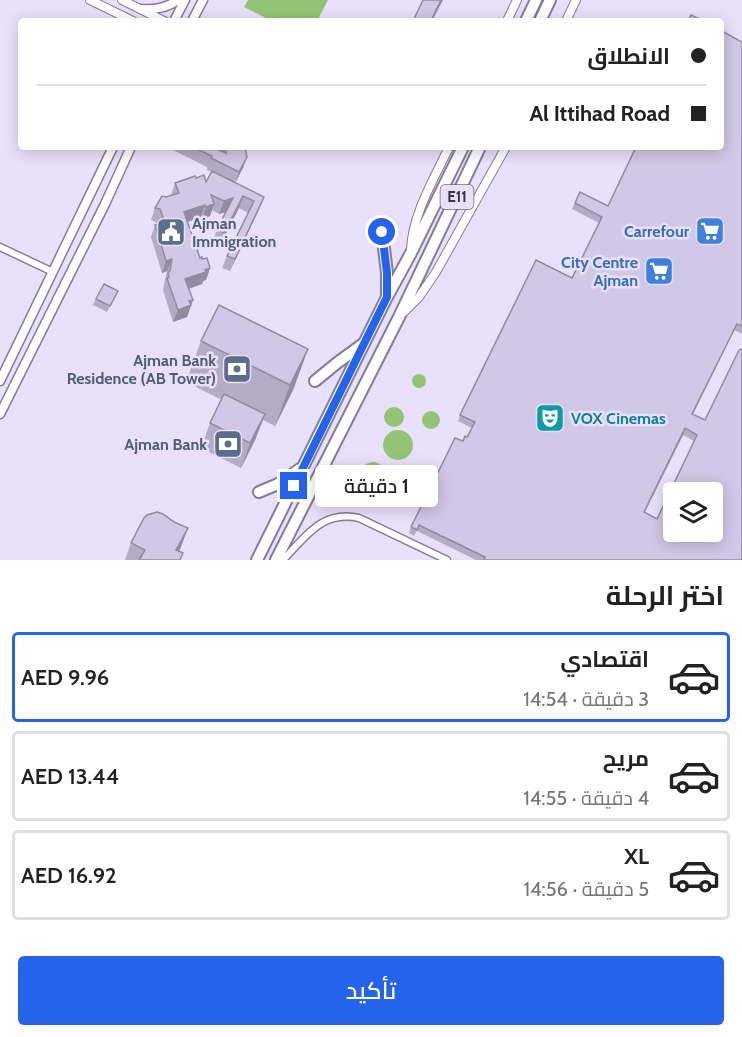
<!DOCTYPE html>
<html lang="ar">
<meta charset="utf-8">
<style>
body{margin:0;font-family:Cabin,Cairo,sans-serif;background:#f2f2f2;color:#222;direction:rtl;height:100vh;display:flex;flex-direction:column;font-size:22px;white-space:nowrap}
*{box-sizing:border-box;margin:0}
p{font-size:20px;color:#767676}
.icon{flex:none;width:33px;height:33px;fill:none;stroke:currentColor;stroke-width:2;stroke-linecap:round;stroke-linejoin:round}
.map{position:relative;height:560px;overflow:hidden;direction:ltr}
.drawer{display:flex;flex-direction:column;background:#fff;flex:1}
.drawer>*{flex:none}
.hud{position:absolute;left:18px;top:18px;width:706px;height:132px;border-radius:6px;box-shadow:0 3px 15px #0003;direction:rtl;display:grid;align-content:center;height:132px;padding:0 18px;background:#fff}
.fabs{position:absolute;left:663px;top:482px;display:grid;gap:12px}
.fabs a{display:grid;place-items:center;width:60px;height:60px;border-radius:6px;background:#fff;box-shadow:0 3px 15px #0003;font-size:30px}
.end{position:absolute;width:27px;height:27px;margin:-14px;border:8px solid #2563eb;background:#fff;box-shadow:0 0 0 3px #fff}
.from{border-radius:50%}
.bubble{position:absolute;height:42px;border-radius:6px;background:#fff;box-shadow:0 3px 15px #0003;font-size:20px;font-weight:600;line-height:42px;text-align:center;direction:rtl}
.hud b{display:flex;align-items:center;gap:21px;height:57px;font-size:22px}
.hud b+b{border-top:2px solid #e0e0e0}
.hud i{width:15px;height:15px;background:#222}
ul{padding:0;list-style:none}
li{display:flex;align-items:center;gap:18px;height:90px;margin:0 12px 9px;padding:0 6px;border:3px solid #e0e0e0;border-radius:6px}
li div{flex:1}
li b{display:block;font-size:22px}
li em{font-style:normal;font-weight:600}
li.active{border-color:#2563eb}
li>.icon{width:54px;height:54px;stroke-width:1.5}
h2{padding:0 18px;font-size:27px;line-height:72px}
.primary-button{display:flex;gap:12px;margin-top:auto;padding:12px 18px}
.primary-button a{flex:1;height:69px;border-radius:6px;background:#2563eb;color:#fff;font-size:24px;font-weight:600;line-height:69px;text-align:center}
.map>svg:first-child{display:block}
</style>
<div class="map">
<svg width="742" height="560" viewBox="0 0 742 560">
<rect width="100%" height="100%" fill="#e9e1fb"/>
<g fill="#93c475">
<polygon points="248,0 328,0 317,21 272,21 244,7"/>
<circle cx="419" cy="381" r="7"/>
<circle cx="394" cy="417" r="10"/>
<circle cx="431" cy="420" r="9"/>
<circle cx="398" cy="445" r="15"/>
<circle cx="373" cy="474" r="12"/>
<circle cx="381" cy="495" r="7"/>
</g>
<g fill="none" stroke-linecap="round" stroke-linejoin="round">
<g stroke="#857c98" stroke-width="9">
<g id="minor">
<polyline points="0,247 53,272"/>
<path d="M 283,560 C 306,536 322,510 359,518 L 447,560"/>
</g>
</g>
<g stroke="#857c98" stroke-width="10">
<g id="tertiary">
<polyline points="90,0 133,21"/>
<polyline points="122,0 164,21"/>
<polyline points="507,21 517,0"/>
<polyline points="566,21 576,0"/>
<path d="M 411,249 C 413,213 434,179 449,147"/>
<polyline points="404,312 419,297 436,272 506,147"/>
</g>
</g>
<g stroke="#857c98" stroke-width="11">
<g id="secondary">
<path d="M 141,9 C 155,10 167,8 178,0"/>
<polyline points="174,21 185,0"/>
<polyline points="192,21 203,0"/>
<polyline points="0,381 113,147"/>
<polyline points="0,414 105,204 131,147"/>
</g>
</g>
<g stroke="#857c98" stroke-width="14">
<g id="trunk">
<polyline points="526,21 536,0"/>
<polyline points="540,21 550,0"/>
<polyline points="382,232 387,273 387,294"/>
<polyline points="315,381 337,363 363,344"/>
<polyline points="259,492 278,484 300,469"/>
<polyline points="257,560 387,297 411,253 463,147"/>
<polyline points="276,560 399,317 480,147"/>
</g>
</g>
<use href="#minor" stroke="#fff" stroke-width="6"/>
<use href="#tertiary" stroke="#fff" stroke-width="8"/>
<use href="#secondary" stroke="#fff" stroke-width="8"/>
<use href="#trunk" stroke="#fff" stroke-width="10"/>
</g>
<g fill="#b4abc6" fill-rule="evenodd">
<path d="M 742,42 L 742,334 L 734,330 L 693,414 L 742,560 L 476,560 L 417,531 L 414,536 L 409,533 L 411,527 L 463,441 L 467,437 L 472,428 L 458,421 L 460,415 L 572,278 L 599,223 L 572,209 L 575,203 L 608,206 ZM 683,435 L 694,441 L 657,519 L 644,512 Z"/>
<polygon points="172,147 212,147 219,150 218,147 245,147 243,168 235,183 264,197 259,209 230,271 222,268 227,256 248,213 239,208 220,245 213,241 217,229 227,211 219,214 212,210 210,216 202,219 201,217 187,222 200,258 202,259 210,268 206,280 203,281 202,284 189,289 193,300 187,317 173,322 163,290 167,271 162,273 151,237 155,225 157,225 156,222 151,220 155,208 166,197 171,195 175,183 196,178 206,182 212,172 207,170 207,167 171,149"/>
<polygon points="115,297 107,312 93,305 96,299"/>
<polygon points="201,341 308,349 293,390 275,426 263,420 255,440 241,468 201,448 210,423 222,400 186,382"/>
<polygon points="131,543 179,551 180,560 125,560"/>
</g>
<g fill="#928ba1">
<polygon points="441,0 443,0 432,21 431,21"/>
<polygon points="247,157 243,168 235,183 239,172"/>
<polygon points="243,196 239,208 220,245 224,233"/>
<polygon points="264,197 259,209 230,271 235,259"/>
<polygon points="233,198 229,211 219,214 224,201"/>
<polygon points="214,204 210,216 202,219 206,207"/>
<polygon points="205,205 201,217 179,225 184,212"/>
<polygon points="172,259 167,271 162,273 166,261"/>
<polygon points="210,268 206,280 203,281 202,284 181,291 185,279"/>
<polygon points="193,300 187,317 173,322 178,310 189,301"/>
<polygon points="737,324 734,330 690,420 692,414"/>
<polygon points="308,349 293,390 275,426 290,385"/>
<polygon points="265,414 255,440 241,468 250,443"/>
<polygon points="685,428 683,435 642,518 644,512"/>
<polygon points="188,528 176,560 176,550"/>
</g>
<g fill="#d1c7e6" stroke="#928ba1" stroke-width="1.5" fill-rule="evenodd">
<polygon points="423,0 441,0 431,21 413,21"/>
<polygon points="691,15 703,21 688,21"/>
<path d="M 722,31 L 742,42 L 742,326 L 737,324 L 692,414 L 705,420 L 739,350 L 742,349 L 742,560 L 484,560 L 485,557 L 419,525 L 417,530 L 411,527 L 455,438 L 463,441 L 465,436 L 467,437 L 475,422 L 460,415 L 536,260 L 572,278 L 602,217 L 575,203 L 580,192 L 608,206 L 636,147 L 722,147 ZM 685,428 L 697,435 L 657,519 L 644,512 ZM 674,492 L 712,492 L 712,531 L 674,531 Z"/>
<polygon points="193,147 212,147 226,153 225,147 245,147 247,157 239,172 211,158 212,156"/>
<polygon points="212,171 264,197 235,259 227,256 254,201 243,196 224,233 217,229 233,198 224,201 211,195 214,204 206,207 205,205 184,212 200,258 202,257 202,259 207,258 210,268 205,270 206,272 185,279 193,300 189,301 191,305 178,310 167,278 169,277 168,273 170,271 172,259 166,261 155,225 165,222 160,209 155,208 162,196 166,197 179,193 175,183 195,176 196,178 204,175 206,182"/>
<polygon points="104,284 118,291 110,306 96,299"/>
<polygon points="219,305 308,349 290,385 201,341"/>
<polygon points="224,394 265,414 250,443 210,423"/>
<polygon points="157,512 163,514 174,522 188,528 176,550 183,553 180,560 139,560 145,550 131,543 144,518 147,515"/>
</g>
<g fill="none" stroke-linecap="round" stroke-linejoin="round">
<polyline stroke="#2563eb" stroke-width="8" points="294,486 387,297 387,273 382,232"/>
</g>
<defs>
<g id="supermarket-square" transform="scale(1.5)"><rect x="-9" y="-9" width="18" height="18" rx="4" fill="#3f7fe0" stroke="#e9e1fb"/><path d="M-6-5.5h2.5l.6 2H6L4.5 2H-2.5L-4.4-4H-6ZM-1.5 3.2a1.3 1.3 0 1 0 .1 0ZM3 3.2a1.3 1.3 0 1 0 .1 0Z" fill="#fff"/></g>
<g id="civic-square" transform="scale(1.5)"><rect x="-9" y="-9" width="18" height="18" rx="4" fill="#5c6f8a" stroke="#e9e1fb"/><path d="M-.6-6.5H3V-4.5H.6V-3L4-1V1h2V6H-6V1h2V-1L-.6-3ZM-1.2 2.5V6h2.4V2.5Z" fill="#fff"/></g>
<g id="bank-square" transform="scale(1.5)"><rect x="-9" y="-9" width="18" height="18" rx="4" fill="#5c6f8a" stroke="#e9e1fb"/><path d="M-6-4H6V4H-6ZM0-2.3a2.3 2.3 0 1 0 0 4.6a2.3 2.3 0 1 0 0-4.6Z" fill="#fff"/></g>
<g id="theatre-square" transform="scale(1.5)"><rect x="-9" y="-9" width="18" height="18" rx="4" fill="#0f9aa8" stroke="#e9e1fb"/><path d="M-5-5.5Q0-4 5-5.5V0Q5 5 0 6Q-5 5-5 0ZM-3.3-2.5H-1v1.5H-3.3ZM1-2.5H3.3v1.5H1ZM-2.8 1Q0 5.5 2.8 1Z" fill="#fff"/></g>
</defs>
<g fill-rule="evenodd">
<use href="#supermarket-square" x="710" y="231"/>
<use href="#civic-square" x="171" y="232"/>
<use href="#supermarket-square" x="659" y="271"/>
<use href="#bank-square" x="237" y="369"/>
<use href="#theatre-square" x="550" y="418"/>
<use href="#bank-square" x="228" y="444"/>
</g>
<g text-anchor="middle" stroke-width="5" stroke-linejoin="round" paint-order="stroke">
<rect fill="#e9e1fb" stroke="#6d6879" stroke-width="1.5" x="440.5" y="185" width="33" height="24" rx="4.5"/>
<g font-size="15" font-weight="bold" fill="#383441">
<text x="457" y="202">E11</text>
</g>
<g font-size="16" font-weight="bold" fill="#4e5e75" stroke="#e9e1fb" text-anchor="end">
<text x="192" y="229" text-anchor="start">Ajman<tspan x="192" dy="18">Immigration</tspan></text>
<text x="216" y="366">Ajman Bank<tspan x="216" dy="18">Residence (AB Tower)</tspan></text>
<text x="207" y="450">Ajman Bank</text>
</g>
<g font-size="16" font-weight="bold" fill="#366cbe" stroke="#e9e1fb" text-anchor="end">
<text x="689" y="237">Carrefour</text>
<text x="638" y="268">City Centre<tspan x="638" dy="18">Ajman</tspan></text>
</g>
<g font-size="16" font-weight="bold" fill="#0d838f" stroke="#e9e1fb" text-anchor="start">
<text x="571" y="424">VOX Cinemas</text>
</g>
</g>
</svg>
<div class="fabs">
<a><svg class="icon" aria-label="layers" viewBox="0 0 24 24"><path d="M12 4l9 5-9 5-9-5zM3 14l9 5 9-5"/></svg></a>
</div>
<i class="end from" style="left:382px;top:232px"></i>
<i class="end" style="left:294px;top:486px"></i>
<div class="bubble" style="left:315px;top:465px;width:123px">1 دقيقة</div>
<div class="hud">
<b><i class="from"></i>الانطلاق</b>
<b><i></i>Al Ittihad Road</b>
</div>
</div>
<section class="drawer">
<h2>اختر الرحلة</h2>
<ul>
<li class="active"><svg class="icon" aria-label="car" viewBox="0 0 24 24"><path d="M5 17H2v-5l4-1 3-4h7l3 4 3 1v5h-3M9 17h6M6 11h13"/><circle cx="7" cy="17" r="2"/><circle cx="17" cy="17" r="2"/></svg><div><b>اقتصادي</b><p>3 دقيقة · 14:54</p></div><em>AED 9.96</em></li>
<li><svg class="icon" aria-label="car" viewBox="0 0 24 24"><path d="M5 17H2v-5l4-1 3-4h7l3 4 3 1v5h-3M9 17h6M6 11h13"/><circle cx="7" cy="17" r="2"/><circle cx="17" cy="17" r="2"/></svg><div><b>مريح</b><p>4 دقيقة · 14:55</p></div><em>AED 13.44</em></li>
<li><svg class="icon" aria-label="car" viewBox="0 0 24 24"><path d="M5 17H2v-5l4-1 3-4h7l3 4 3 1v5h-3M9 17h6M6 11h13"/><circle cx="7" cy="17" r="2"/><circle cx="17" cy="17" r="2"/></svg><div><b>XL</b><p>5 دقيقة · 14:56</p></div><em>AED 16.92</em></li>
</ul>
<div class="primary-button"><a>تأكيد</a></div>
</section>
